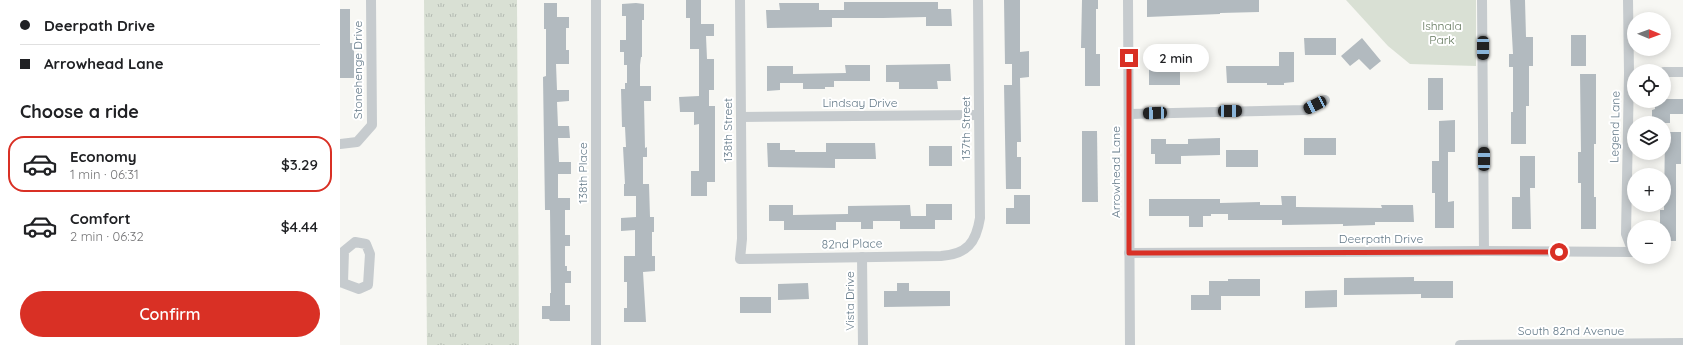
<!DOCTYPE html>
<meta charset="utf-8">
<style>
body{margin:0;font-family:Quicksand,sans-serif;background:#f6f6f6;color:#202124;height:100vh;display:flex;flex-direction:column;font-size:15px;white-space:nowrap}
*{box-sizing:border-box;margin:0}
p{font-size:13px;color:#757577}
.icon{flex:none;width:22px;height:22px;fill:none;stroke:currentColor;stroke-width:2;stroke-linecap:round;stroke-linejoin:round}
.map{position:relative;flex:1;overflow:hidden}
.panel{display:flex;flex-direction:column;background:#fff;width:340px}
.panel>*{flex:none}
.top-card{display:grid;align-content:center;height:88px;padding:0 20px;background:#fff}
.needle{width:26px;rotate:91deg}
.tools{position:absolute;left:1287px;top:12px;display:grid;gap:8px}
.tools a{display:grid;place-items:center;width:44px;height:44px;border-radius:50%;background:#fff;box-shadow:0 2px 10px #0003;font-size:20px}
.end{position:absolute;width:18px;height:18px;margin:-9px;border:5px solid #d93025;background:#fff;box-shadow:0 0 0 2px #fff}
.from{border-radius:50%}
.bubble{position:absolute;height:28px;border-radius:14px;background:#fff;box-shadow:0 2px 10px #0003;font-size:13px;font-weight:600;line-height:28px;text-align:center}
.car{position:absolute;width:12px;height:24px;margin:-12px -6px;border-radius:5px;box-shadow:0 0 3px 1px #0007;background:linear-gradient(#222 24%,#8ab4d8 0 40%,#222 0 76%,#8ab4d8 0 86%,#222 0)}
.top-card b{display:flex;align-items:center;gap:14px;height:38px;font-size:15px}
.top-card b+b{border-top:1px solid #e0e0e0}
.top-card i{width:10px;height:10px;background:#202124}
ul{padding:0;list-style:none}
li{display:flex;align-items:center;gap:12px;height:56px;margin:0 8px 6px;padding:0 12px;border:2px solid transparent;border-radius:16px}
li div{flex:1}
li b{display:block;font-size:15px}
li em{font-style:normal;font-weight:600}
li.active{border-color:#d93025}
li>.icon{width:36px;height:36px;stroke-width:1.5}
h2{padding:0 20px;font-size:18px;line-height:48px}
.button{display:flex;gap:8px;margin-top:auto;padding:8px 20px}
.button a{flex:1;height:46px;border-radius:24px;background:#d93025;color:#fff;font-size:16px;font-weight:600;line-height:46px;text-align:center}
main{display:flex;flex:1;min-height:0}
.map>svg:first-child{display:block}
</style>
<main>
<section class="panel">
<div class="top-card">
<b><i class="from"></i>Deerpath Drive</b>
<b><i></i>Arrowhead Lane</b>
</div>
<h2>Choose a ride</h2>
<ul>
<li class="active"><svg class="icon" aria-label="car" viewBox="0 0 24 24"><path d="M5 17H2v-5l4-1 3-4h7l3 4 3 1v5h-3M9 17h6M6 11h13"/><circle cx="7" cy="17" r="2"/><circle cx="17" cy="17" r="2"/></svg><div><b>Economy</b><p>1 min · 06:31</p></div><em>$3.29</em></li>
<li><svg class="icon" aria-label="car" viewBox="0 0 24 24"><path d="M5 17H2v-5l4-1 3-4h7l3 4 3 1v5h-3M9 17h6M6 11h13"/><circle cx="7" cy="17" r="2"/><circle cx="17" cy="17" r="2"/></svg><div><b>Comfort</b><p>2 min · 06:32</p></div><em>$4.44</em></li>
</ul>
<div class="button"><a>Confirm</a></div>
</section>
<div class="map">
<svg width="1343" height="345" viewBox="0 0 1343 345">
<defs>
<pattern id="grass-tufts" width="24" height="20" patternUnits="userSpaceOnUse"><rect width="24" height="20" fill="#d9e0d4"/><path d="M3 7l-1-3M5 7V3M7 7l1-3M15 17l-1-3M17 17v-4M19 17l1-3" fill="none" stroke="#b4bab2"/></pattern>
</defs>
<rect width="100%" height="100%" fill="#f7f7f3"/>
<polygon fill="url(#grass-tufts)" points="84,0 177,0 179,345 87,345"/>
<polygon fill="#d9e0d4" points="1006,0 1136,0 1136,66 1070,64 1048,46"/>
<g fill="#b2babf">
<polygon points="346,0 361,0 361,24 374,24 374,36 366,36 367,59 374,59 374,90 369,90 369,106 375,106 375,182 367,182 367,196 351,196 351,171 359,171 359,124 354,125 354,112 340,112 339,97 359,96 359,49 350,49 350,18 346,18"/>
<polygon points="664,0 680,0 680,52 689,51 689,77 680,78 681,142 677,142 677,157 681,157 681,189 666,189 664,85 672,85 672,64 665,64"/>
<polygon points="742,0 758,0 758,9 756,9 756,54 760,54 760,86 745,86 745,48 741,48"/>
<polygon points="807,0 919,0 919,12 880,13 880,14 807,17"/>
<polygon points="1170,0 1185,0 1186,37 1193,37 1193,66 1189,66 1189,106 1186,106 1186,144 1171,144 1171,112 1173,112 1173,67 1169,67 1169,54 1173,54"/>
<polygon points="504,2 598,2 598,9 611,9 612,26 586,26 586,17 543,18 492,18 492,27 427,28 426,10 440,10 439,3 479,3 479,10 504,10"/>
<polygon points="204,3 217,3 217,17 229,17 229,28 226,28 226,50 229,50 229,64 216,64 217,90 229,90 229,101 217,102 218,126 229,126 230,138 218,138 219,162 231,162 231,174 218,174 218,198 230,198 230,210 225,210 225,235 230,235 230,246 225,246 225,266 227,266 227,271 231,271 231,283 225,283 225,305 230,305 230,321 210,321 209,319 202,319 202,306 210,306 210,293 211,293 210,210 205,210 203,77 206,76 206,29 204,29"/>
<polygon points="296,3 304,4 304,20 302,20 302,57 301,57 300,65 300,86 311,86 311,101 304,101 305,148 307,147 307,157 303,157 303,184 309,184 310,217 314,217 314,232 312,232 312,256 315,256 315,271 303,272 306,322 284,322 284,308 287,308 287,282 284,282 284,256 295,256 295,230 281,231 281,218 296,217 296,196 284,196 284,184 285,184 283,147 286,147 285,127 282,127 281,89 285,89 285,83 287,83 287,65 284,65 284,52 280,52 280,40 286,40 286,16 282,16 282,4"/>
<polygon points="0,9 10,9 10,43 14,43 14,78 0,78"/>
<rect x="1231" y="35" width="15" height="31"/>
<polygon points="964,38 996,38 996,55 965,55"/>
<polygon points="1022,38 1041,61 1030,70 1019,59 1010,66 1001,56"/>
<polygon points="939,52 954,52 954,82 944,83 944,85 927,85 927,83 887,83 886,66 939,66"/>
<polygon points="610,64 611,81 597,81 598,89 559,89 559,82 546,82 546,65"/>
<polygon points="505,65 530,65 530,81 494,81 494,87 485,87 485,89 463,89 463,83 440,83 440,90 427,91 427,66 453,66 453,74 506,73"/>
<rect x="809" y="68" width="31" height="17"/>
<polygon points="1240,74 1256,74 1256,144 1254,144 1254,197 1256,197 1256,229 1241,229 1241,183 1238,183 1238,152 1241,152"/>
<rect x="1088" y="78" width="15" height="32"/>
<polygon points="1324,99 1343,99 1343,114 1330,114 1330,123 1312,123 1312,110 1315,109 1315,101 1324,101"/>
<polygon points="1115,120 1115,152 1108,152 1108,202 1114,201 1114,228 1095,228 1095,193 1092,193 1092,161 1099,161 1099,121"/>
<polygon points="742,131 757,131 758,202 742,202"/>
<polygon points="1325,132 1341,132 1341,164 1336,164 1336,241 1324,241 1324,227 1320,227 1320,210 1324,210"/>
<polygon points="880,138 880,155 841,156 841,164 815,164 815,154 811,154 811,139 826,139 826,144 848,144 848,139"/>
<rect x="964" y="138" width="32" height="17"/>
<polygon points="427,143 440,143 440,150 455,150 455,152 486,152 486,143 535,143 536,159 495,159 495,168 428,167"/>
<rect x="589" y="146" width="23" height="20"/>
<rect x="886" y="150" width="32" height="17"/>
<polygon points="1180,156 1195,156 1195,188 1190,188 1191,229 1172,229 1172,197 1180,197"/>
<polygon points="674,195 690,195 690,224 666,224 666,208 674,208"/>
<polygon points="941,196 956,196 956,207 1042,208 1041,205 1073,205 1074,222 1035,222 1035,225 1003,226 1003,224 942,225 942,220 888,220 888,214 871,214 871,216 863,216 863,227 849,227 849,216 809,216 809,199 880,199 880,203 920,202 920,205 942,205"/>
<polygon points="586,204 612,204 612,220 595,220 595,229 560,229 560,221 533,221 533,229 521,229 521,222 496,222 496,230 444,230 444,221 429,221 429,205 453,205 453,215 508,214 508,206 570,205 571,216 586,216"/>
<polygon points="1074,277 1074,281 1113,281 1113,298 1081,298 1081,294 1004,295 1004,278"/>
<polygon points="888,279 920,279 920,296 881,296 881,310 851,310 851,295 869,295 869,281 888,281"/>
<polygon points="468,283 469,299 438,300 438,284"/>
<polygon points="557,283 569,283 569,291 610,291 610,306 544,307 544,291 557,291"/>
<polygon points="997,290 997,307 965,308 965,291"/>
<rect x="400" y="297" width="31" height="16"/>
</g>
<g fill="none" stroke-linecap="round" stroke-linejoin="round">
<g stroke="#c6cbce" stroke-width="10">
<polyline points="256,0 256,345"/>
<path d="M 400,0 L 402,239 L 400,259 L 601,256 C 627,254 636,243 640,218 L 638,0"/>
<polyline points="788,0 790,345"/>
<polyline points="1142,0 1144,251"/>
<polyline points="1324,72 1343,72"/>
<polyline points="789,114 966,110 985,100"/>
<polyline points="401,117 638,115"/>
<polyline points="0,144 17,142 32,125 31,0"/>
<polyline points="789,253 1144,251 1293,252 1286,234 1289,73 1288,0"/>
<polyline points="522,257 523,345"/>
<polyline points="0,282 19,289 28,285 30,254 26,244 15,242 4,251 3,283"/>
<polyline points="1120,345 1343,343"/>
</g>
</g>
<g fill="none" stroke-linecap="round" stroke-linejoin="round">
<polyline stroke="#d93025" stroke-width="5" points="789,58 789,253 1219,252"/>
</g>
<g text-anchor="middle" stroke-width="4" stroke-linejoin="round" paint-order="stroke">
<g font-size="12" fill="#65795f" stroke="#fff">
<text x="1102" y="30">Ishnala<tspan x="1102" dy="14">Park</tspan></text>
</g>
<g font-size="12" fill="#637988" stroke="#fff">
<text transform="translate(18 70) rotate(-90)" y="4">Stonehenge Drive</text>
<text x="520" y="107">Lindsay Drive</text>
<text transform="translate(1275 127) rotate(-89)" y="4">Legend Lane</text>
<text transform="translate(626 128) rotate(-90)" y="4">137th Street</text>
<text transform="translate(388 130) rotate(-90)" y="4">138th Street</text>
<text transform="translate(776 172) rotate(-90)" y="4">Arrowhead Lane</text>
<text transform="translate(243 173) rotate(-90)" y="4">138th Place</text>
<text x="1041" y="243">Deerpath Drive</text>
<text transform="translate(512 244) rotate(-1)" y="4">82nd Place</text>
<text transform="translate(510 301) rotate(-90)" y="4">Vista Drive</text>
<text x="1231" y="335">South 82nd Avenue</text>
</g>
</g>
</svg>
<div class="tools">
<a><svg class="needle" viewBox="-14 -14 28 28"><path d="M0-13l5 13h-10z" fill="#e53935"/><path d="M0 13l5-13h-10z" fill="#757577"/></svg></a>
<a><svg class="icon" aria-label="locate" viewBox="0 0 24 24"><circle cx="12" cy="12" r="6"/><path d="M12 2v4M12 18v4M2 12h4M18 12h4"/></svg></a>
<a><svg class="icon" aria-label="layers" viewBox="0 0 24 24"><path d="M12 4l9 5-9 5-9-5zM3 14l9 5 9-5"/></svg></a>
<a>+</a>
<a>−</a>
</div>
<i class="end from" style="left:1219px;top:252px"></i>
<i class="end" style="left:789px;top:58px"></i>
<div class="bubble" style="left:803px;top:44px;width:66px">2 min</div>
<i class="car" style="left:1143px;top:48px;rotate:180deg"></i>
<i class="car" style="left:975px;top:105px;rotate:244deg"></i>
<i class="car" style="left:890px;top:111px;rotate:89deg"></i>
<i class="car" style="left:815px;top:113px;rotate:268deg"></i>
<i class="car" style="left:1144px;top:159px;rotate:0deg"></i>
</div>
</main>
